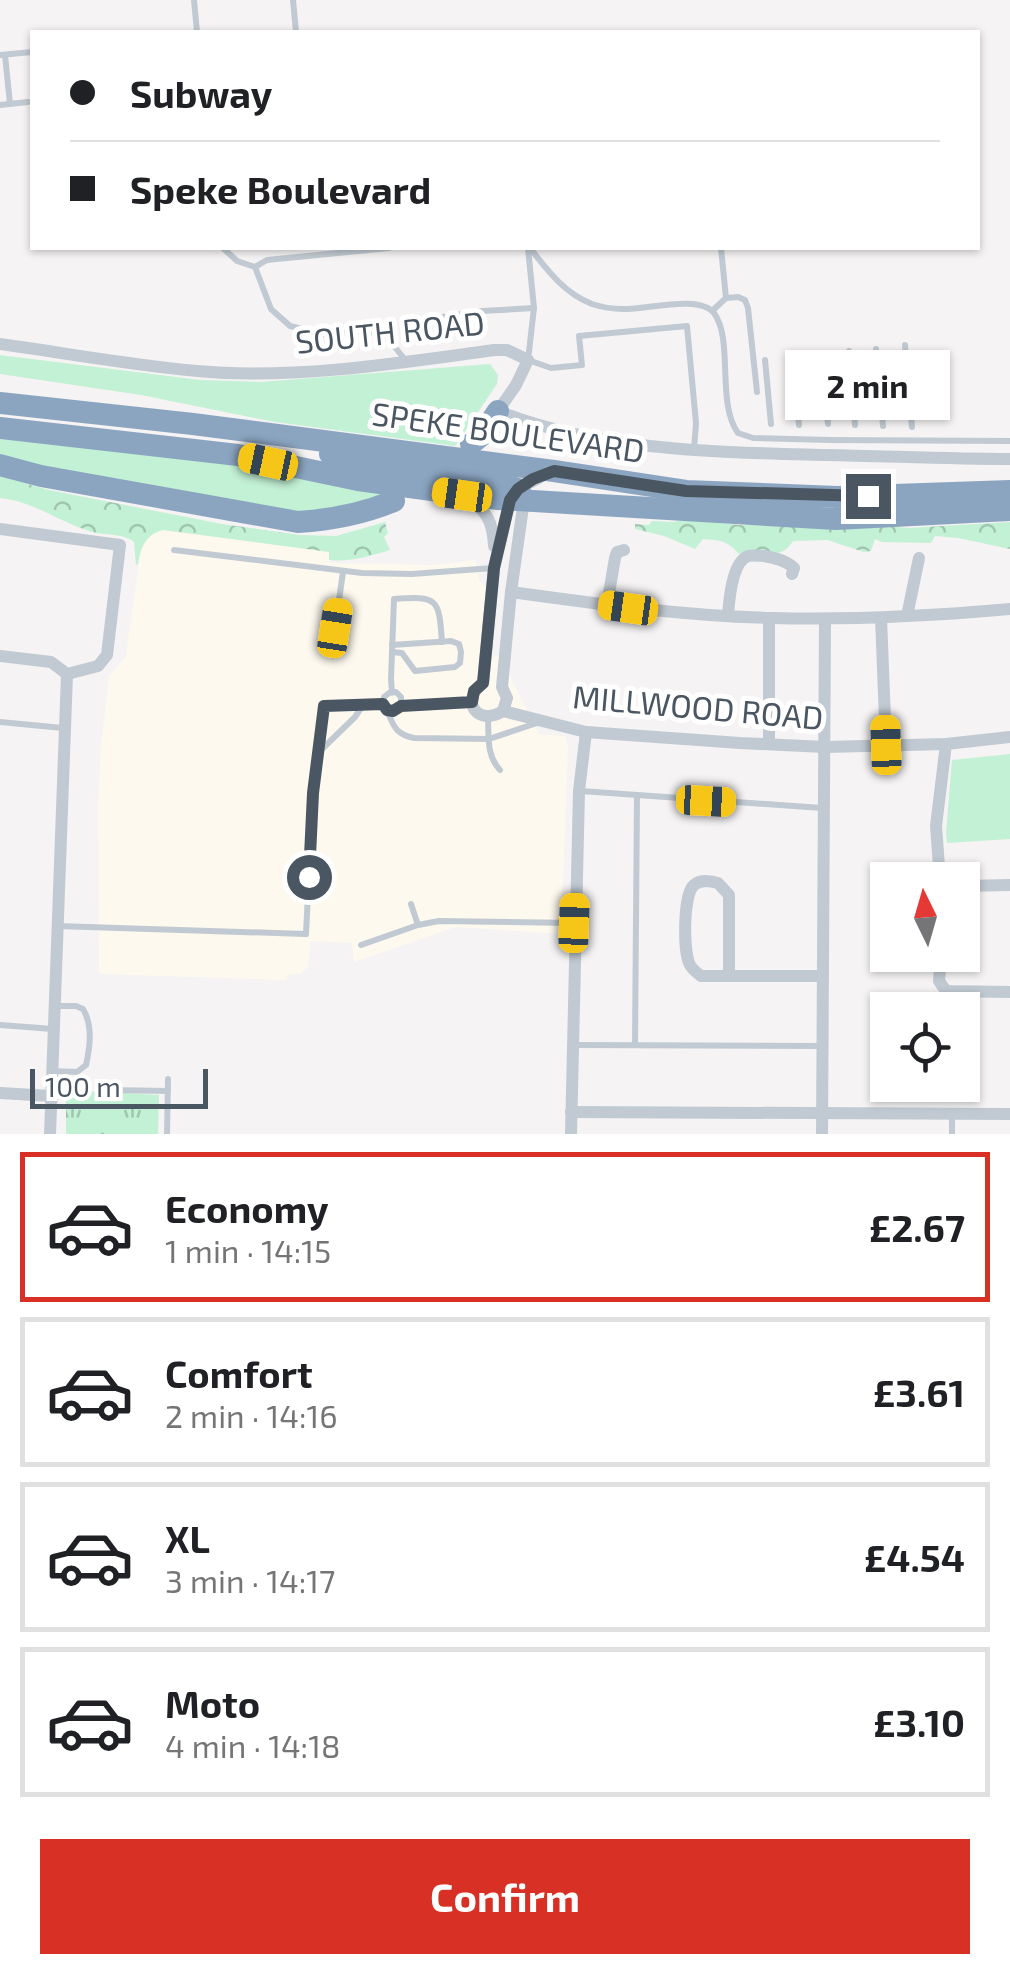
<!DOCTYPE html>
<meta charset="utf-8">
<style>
body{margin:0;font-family:"Exo 2",sans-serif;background:#f6f6f6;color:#202124;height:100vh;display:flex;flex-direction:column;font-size:38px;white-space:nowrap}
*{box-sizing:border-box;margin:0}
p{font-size:32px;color:#757577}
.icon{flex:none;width:55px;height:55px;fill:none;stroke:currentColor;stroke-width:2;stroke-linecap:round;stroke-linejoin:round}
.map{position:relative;height:1134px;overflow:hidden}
.sheet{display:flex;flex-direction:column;background:#fff;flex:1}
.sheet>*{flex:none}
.top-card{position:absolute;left:30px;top:30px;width:950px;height:220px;border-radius:0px;box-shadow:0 2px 8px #0004;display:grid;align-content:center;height:220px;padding:0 40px;background:#fff}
.needle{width:65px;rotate:355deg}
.buttons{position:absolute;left:870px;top:862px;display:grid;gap:20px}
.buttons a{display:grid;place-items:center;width:110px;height:110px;border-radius:0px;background:#fff;box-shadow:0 2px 8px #0004;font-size:50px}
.scale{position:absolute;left:30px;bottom:25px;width:178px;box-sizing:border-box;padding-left:10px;border:5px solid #4a5661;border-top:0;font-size:28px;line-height:35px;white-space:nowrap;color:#4a5661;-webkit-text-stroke:8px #fff;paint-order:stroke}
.end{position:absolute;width:45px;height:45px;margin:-22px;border:12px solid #4a5661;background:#fff;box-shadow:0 0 0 5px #fff}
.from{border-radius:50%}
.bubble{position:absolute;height:70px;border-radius:0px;background:#fff;box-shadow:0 2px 8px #0004;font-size:32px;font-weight:700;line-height:70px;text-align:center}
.car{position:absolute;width:30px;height:60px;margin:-30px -15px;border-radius:12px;box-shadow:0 0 8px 2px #0007;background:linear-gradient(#f5c518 24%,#345 0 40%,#f5c518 0 76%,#345 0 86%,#f5c518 0)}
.top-card b{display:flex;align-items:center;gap:35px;height:95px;font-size:38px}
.top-card b+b{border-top:2px solid #e0e0e0}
.top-card i{width:25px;height:25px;background:#202124}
ul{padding:18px 0 0;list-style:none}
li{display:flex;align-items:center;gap:30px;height:150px;margin:0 20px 15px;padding:0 20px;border:5px solid #e0e0e0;border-radius:0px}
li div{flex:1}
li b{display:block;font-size:38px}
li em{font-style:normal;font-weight:700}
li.active{border-color:#d93025}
li>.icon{width:90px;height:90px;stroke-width:1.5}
.action{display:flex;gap:20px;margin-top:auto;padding:20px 40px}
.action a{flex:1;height:115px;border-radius:0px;background:#d93025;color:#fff;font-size:40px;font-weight:700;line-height:115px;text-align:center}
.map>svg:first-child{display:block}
</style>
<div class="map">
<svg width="1010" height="1134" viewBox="0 0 1010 1134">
<defs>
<pattern id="forest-crowns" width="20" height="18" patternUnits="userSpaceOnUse" patternTransform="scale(2.5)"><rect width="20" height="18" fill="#c3f1d5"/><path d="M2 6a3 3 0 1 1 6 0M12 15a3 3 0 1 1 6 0" fill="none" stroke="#a0c6b0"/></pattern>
<pattern id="park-tufts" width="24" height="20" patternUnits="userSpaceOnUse" patternTransform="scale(2.5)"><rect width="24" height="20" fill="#c3f1d5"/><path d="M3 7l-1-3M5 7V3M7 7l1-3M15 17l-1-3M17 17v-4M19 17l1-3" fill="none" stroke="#a0c6b0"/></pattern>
</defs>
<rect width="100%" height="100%" fill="#f5f3f3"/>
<polygon fill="#fdf9ef" points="163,530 330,552 330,563 433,565 476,560 479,580 486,587 480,654 509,657 511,679 539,734 565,736 568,747 561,934 456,927 354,962 352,943 311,941 308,967 300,974 289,975 285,980 99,974 98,805 101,744 109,676 126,656 141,548 152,533"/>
<g fill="#c3f1d5">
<polygon points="0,355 200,380 261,382 490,364 498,375 497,384 455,446 275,422 141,395 0,374"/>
<polygon points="0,435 233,464 390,495 375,502 298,513 0,458"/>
<polygon points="1010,754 1010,839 947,843 946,833 952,760"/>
</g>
<g fill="url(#forest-crowns)">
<path d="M 0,476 L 49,490 L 222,524 L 300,535 L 336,536 L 385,522 L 388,533 L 384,537 L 390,550 C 370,556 351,562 329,560 L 329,552 L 163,530 C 145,535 141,547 138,564 L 136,565 L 134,542 C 121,532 103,536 89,531 C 58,521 32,501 0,498 Z"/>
<path d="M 686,519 L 739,525 L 875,525 L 908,528 L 1010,522 L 1010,549 L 958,538 L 935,536 L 931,543 L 882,542 L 875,539 L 871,551 L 864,552 L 827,540 L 793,541 C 778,565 759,546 739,554 C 728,541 720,540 703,539 L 695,549 L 664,536 L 635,529 L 635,524 L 649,525 L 652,521 L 673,522 Z"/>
</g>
<polygon fill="url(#park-tufts)" points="66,1090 159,1095 158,1134 66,1134"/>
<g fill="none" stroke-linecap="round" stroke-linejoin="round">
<g stroke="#c1cad2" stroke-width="6">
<polyline points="194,0 197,32"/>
<polyline points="293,0 296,32"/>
<polyline points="0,55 32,52"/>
<polyline points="5,55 10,104"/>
<polyline points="0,105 28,102"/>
<polyline points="223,248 237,261 255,267 267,260 389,248"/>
<polyline points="528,248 534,308 528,360 551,368 582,365 579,336 687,326 696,423 694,449"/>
<path d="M 530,248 C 548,271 564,293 592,304 C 601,307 614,309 623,309 C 645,310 699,294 714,313 C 734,340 716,403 738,433 L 753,438 L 830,440 L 1010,441"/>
<polyline points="255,267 271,309 290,326 327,335 355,331 373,333 394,346 406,361"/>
<polyline points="726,298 738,297 745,300 748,308 757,392"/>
<polyline points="712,311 726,298 721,248"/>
<polyline points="437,318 482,311 534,308"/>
<polyline points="905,345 912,427"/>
<polyline points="876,349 883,426"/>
<polyline points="849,351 855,425"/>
<polyline points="820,354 828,424"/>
<polyline points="792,357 799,425"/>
<polyline points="765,360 771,424"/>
<polyline points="174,550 362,573 412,574 493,568"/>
<polyline points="335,628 343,572"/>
<polyline points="392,652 402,653 415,671 455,667 460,663 461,652 459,644 451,641 392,645"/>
<path d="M 392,692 L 391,679 L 394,599 C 438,596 439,598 442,642"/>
<path d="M 401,706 L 401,697 L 396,692 L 389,693 L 384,697 L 383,704 C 394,720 390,733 414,738 L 489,739 L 537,723"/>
<polyline points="390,711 396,710 401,706 471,703"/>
<path d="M 488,717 C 489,737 486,755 500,770"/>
<polyline points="0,722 63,728"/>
<polyline points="320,751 355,717 363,705"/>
<polyline points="581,791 822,808"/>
<polyline points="411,904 418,925"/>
<polyline points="57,926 306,934 313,793 324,706 383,704"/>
<polyline points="361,945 418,925 439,921 574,923"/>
<polyline points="0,1025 53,1029"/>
<polyline points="574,1045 821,1046"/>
<polyline points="635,1045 637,796"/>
<path d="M 52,1071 L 77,1072 L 86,1065 C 90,1047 93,1026 83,1009 L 76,1006 L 56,1006"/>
<polyline points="106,1090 168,1091"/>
<polyline points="167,1134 168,1079"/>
<polyline points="952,1134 952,1115"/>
</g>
<g stroke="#c1cad2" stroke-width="12">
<path d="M 0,344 C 65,353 131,365 197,371 C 291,380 401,363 494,350 L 507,350 L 528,360 L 516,385 L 498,411 C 599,451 717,452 825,455 C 886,456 948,459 1010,459"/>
<path d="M 470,500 C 488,512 493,524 494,546"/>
<polyline points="0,529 120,545 107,655 98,666 67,674"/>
<path d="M 511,592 C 598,604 685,616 772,618 C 851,620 931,616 1010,609"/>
<polyline points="607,605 615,558 617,552 624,550"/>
<path d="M 728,615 C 729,601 732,562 748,556 C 752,555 760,556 764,556 C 775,558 785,560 794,568 L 792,574"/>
<polyline points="907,616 919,558"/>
<polyline points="881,618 886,745"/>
<polyline points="0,656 51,662 67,674"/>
<polyline points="503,711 586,732 740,743 825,747 946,744 1010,737"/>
<path d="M 503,711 C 478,727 459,701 483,683 L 494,568 L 510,500 L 518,489 L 548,473"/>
<polyline points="503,711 507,698 502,687 511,592 524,500"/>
<polyline points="769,744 769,618"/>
<polyline points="940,880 936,826 946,744"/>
<polyline points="962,886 1010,885"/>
<polyline points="941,955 939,981 946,991 1010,992"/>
<path d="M 729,976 L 729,895 L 718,883 C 710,881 701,879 694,885 C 683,894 683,952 690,965 C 693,970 696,972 701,976 L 823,976"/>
<polyline points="0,1093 51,1096"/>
<polyline points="571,1112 1010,1114"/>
<polyline points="50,1134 67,674"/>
<polyline points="571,1134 579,791 586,732"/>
<polyline points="822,1134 825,619"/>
</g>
<g stroke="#8ba5c1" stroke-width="22">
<polyline points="0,403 193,424 554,471 686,491 837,497 1010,491"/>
<polyline points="0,428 238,455 358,480 498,499 836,519 1010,510"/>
<polyline points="471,444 481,436 498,411"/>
<path d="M 330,454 C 389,479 458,467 518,489 L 524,500"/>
<path d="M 0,465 L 41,476 L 298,522 C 332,520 362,514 394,501"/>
</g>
</g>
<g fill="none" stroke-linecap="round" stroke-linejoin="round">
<polyline stroke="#4a5661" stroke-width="12" points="309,877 313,793 324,706 383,704 387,710 393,711 401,706 472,702 474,691 483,683 494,568 510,500 518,489 533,479 554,471 686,491 868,496"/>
</g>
<g text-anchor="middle" stroke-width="10" stroke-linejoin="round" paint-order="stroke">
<g font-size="32" fill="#4a5661" stroke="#fff">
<text transform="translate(390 333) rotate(-6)" y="11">SOUTH ROAD</text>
<text transform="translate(508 433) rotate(8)" y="11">SPEKE BOULEVARD</text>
<text transform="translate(698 708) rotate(5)" y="11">MILLWOOD ROAD</text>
</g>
</g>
</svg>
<div class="buttons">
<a><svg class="needle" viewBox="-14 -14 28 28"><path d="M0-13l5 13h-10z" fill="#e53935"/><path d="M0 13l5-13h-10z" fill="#757577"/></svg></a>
<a><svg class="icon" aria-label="locate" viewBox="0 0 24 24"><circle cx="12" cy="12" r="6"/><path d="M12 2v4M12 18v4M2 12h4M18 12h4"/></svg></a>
</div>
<div class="scale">100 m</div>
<i class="end from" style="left:309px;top:877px"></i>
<i class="end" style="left:868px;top:496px"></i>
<div class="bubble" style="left:785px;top:350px;width:165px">2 min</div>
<i class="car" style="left:268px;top:462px;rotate:282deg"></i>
<i class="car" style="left:462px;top:495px;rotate:278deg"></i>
<i class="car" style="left:628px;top:608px;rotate:278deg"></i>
<i class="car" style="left:335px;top:628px;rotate:9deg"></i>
<i class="car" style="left:886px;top:745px;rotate:358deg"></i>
<i class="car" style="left:706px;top:801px;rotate:93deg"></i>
<i class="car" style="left:574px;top:923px;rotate:2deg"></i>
<div class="top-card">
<b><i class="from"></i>Subway</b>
<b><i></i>Speke Boulevard</b>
</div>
</div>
<section class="sheet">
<ul>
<li class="active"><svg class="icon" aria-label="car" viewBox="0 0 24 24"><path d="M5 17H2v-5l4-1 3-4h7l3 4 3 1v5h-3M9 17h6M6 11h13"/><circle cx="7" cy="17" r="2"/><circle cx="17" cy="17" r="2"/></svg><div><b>Economy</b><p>1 min · 14:15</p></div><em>£2.67</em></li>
<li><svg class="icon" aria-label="car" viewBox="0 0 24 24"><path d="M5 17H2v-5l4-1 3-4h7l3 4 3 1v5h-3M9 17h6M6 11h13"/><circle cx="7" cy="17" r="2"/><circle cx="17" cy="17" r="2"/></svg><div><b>Comfort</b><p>2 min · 14:16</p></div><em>£3.61</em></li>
<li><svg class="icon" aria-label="car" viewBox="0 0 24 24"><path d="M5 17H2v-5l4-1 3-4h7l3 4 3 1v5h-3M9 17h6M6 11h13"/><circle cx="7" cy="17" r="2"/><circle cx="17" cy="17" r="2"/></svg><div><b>XL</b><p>3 min · 14:17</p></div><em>£4.54</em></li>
<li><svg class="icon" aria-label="car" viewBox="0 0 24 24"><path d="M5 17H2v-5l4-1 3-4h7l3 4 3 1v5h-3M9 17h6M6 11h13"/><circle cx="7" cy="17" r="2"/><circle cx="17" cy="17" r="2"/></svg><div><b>Moto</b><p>4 min · 14:18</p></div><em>£3.10</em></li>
</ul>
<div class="action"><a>Confirm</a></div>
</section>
